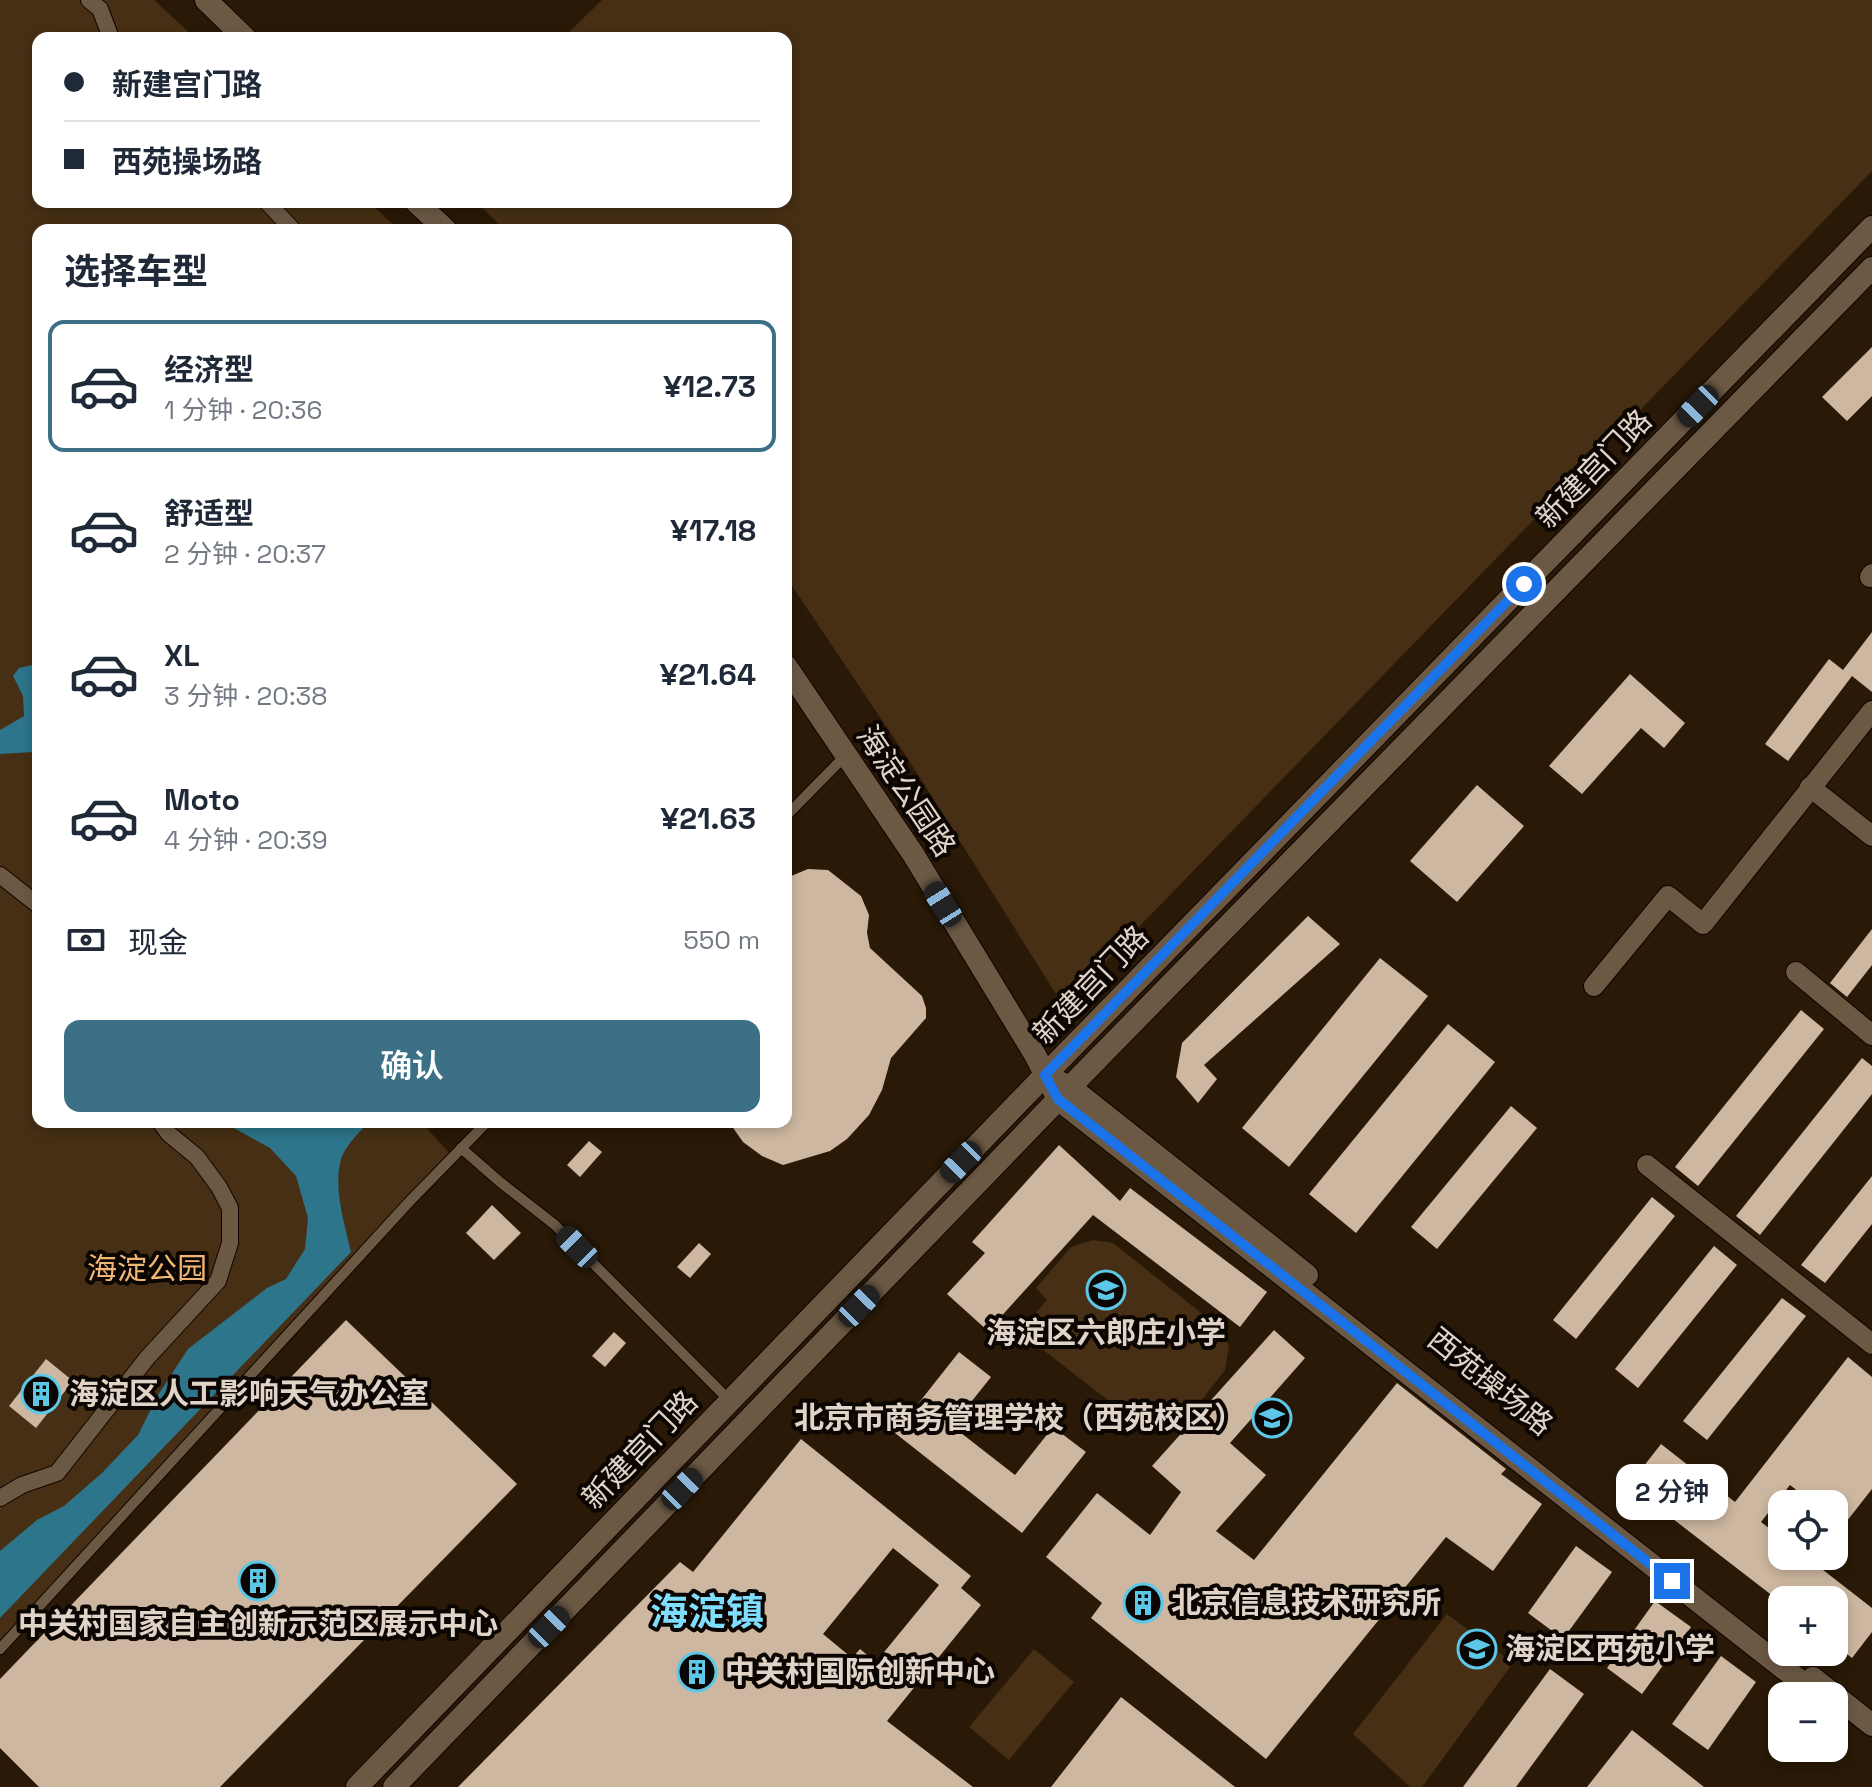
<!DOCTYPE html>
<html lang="zh">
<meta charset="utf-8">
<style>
body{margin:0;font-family:"Space Grotesk","Noto Sans SC",sans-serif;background:#f6f6f7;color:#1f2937;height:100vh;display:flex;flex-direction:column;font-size:30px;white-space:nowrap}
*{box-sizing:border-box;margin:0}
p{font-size:26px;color:#747a83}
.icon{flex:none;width:44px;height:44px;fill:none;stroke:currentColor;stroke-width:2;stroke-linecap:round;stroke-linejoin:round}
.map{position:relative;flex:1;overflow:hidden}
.drawer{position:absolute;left:32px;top:224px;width:760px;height:904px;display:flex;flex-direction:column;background:#fff;border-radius:16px;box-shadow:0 4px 12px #0003}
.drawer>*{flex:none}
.hud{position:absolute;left:32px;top:32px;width:760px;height:176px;border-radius:16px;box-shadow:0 4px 12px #0003;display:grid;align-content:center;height:176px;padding:0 32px;background:#fff}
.controls{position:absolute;left:1768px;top:1490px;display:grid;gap:16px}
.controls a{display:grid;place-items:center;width:80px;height:80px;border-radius:16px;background:#fff;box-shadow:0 4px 12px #0003;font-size:40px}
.end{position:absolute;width:36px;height:36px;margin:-18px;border:10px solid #1a73e8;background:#fff;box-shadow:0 0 0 4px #fff}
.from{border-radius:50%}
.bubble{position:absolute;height:56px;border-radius:16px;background:#fff;box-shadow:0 4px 12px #0003;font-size:26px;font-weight:600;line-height:56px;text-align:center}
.car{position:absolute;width:24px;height:48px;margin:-24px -12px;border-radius:10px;box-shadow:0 0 6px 2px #0007;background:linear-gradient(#222 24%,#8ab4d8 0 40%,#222 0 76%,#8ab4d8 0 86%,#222 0)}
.hud b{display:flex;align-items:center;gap:28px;height:76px;font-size:30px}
.hud b+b{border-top:2px solid #e0e1e3}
.hud i{width:20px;height:20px;background:#1f2937}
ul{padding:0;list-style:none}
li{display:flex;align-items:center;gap:24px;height:132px;margin:0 16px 12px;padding:0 16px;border:4px solid transparent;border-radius:16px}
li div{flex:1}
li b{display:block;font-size:30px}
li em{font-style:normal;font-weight:600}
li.current{border-color:#3b7087}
li>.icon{width:72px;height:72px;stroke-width:1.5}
h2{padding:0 32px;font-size:36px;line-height:96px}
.pay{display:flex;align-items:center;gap:20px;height:88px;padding:0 32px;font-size:30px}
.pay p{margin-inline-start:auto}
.primary-button{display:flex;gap:16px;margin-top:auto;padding:16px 32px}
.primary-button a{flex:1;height:92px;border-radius:16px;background:#3b7087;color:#fff;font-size:32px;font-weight:600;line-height:92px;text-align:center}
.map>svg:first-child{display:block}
</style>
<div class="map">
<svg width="1872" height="1787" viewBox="0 0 1872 1787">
<rect width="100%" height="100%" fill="#291906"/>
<g fill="#462f14">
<polygon points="0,0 154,0 195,38 38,38 38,202 369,202 399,230 38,230 38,1122 421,1122 453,1157 0,1641"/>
<polygon points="602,0 1872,0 1872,171 1074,994 1056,994 910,762 786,577 786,230 505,230 476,202 786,202 786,38 563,38"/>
<polygon points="1093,1240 1113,1243 1219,1327 1229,1346 1225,1370 1193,1411 1177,1419 1159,1422 1127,1415 1020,1332 1047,1300 1036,1288 1071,1247"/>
<polygon points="1447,1614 1513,1663 1422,1787 1410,1787 1353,1734"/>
<polygon points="1034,1649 1074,1682 1009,1760 969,1727"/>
</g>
<g fill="#2d758b">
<polygon points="32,665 38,674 38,747 33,752 0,754 0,730 24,716 23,696 13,676 19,668"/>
<path d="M 223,1122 L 369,1122 C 358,1134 343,1147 340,1164 C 334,1192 345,1225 351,1252 L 0,1618 L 0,1551 L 37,1520 L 64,1506 L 102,1473 L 138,1435 L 158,1395 L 188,1349 L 267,1288 L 286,1279 L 305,1249 L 308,1218 L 296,1176 L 270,1148 Z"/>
</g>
<g fill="#cdb7a0" fill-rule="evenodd">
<polygon points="1872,347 1872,396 1847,421 1822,397"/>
<polygon points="1872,632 1872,692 1852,676 1788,761 1765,744 1829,659 1843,670"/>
<polygon points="1630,674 1685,723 1664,748 1641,728 1582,794 1549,766"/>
<polygon points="1477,785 1524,826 1457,902 1410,861"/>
<polygon points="808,869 828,870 861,896 869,915 867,933 870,948 922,996 926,1008 926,1018 891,1058 882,1090 869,1115 847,1139 830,1151 783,1165 762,1156 743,1142 729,1122 786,1122 786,882 791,876"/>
<polygon points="1308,916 1340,944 1204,1065 1217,1079 1198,1103 1176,1077 1182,1043"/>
<polygon points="1872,929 1872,965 1847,997 1830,983"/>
<polygon points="1380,958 1428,996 1289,1167 1242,1128"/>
<polygon points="1801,1010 1824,1029 1698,1186 1675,1167"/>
<polygon points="1448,1024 1495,1062 1356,1233 1309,1194"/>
<polygon points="1862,1058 1872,1066 1872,1094 1760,1235 1736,1216"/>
<polygon points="1511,1106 1537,1128 1437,1249 1411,1227"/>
<polygon points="589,1141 602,1152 580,1177 567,1165"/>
<polygon points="1059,1145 1120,1201 1130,1188 1267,1292 1240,1327 1093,1215 988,1331 947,1294 985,1253 972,1242"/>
<polygon points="1872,1176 1872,1224 1825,1283 1801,1265"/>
<polygon points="1652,1197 1675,1216 1576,1339 1553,1320"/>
<polygon points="492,1205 521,1233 494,1260 466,1233"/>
<polygon points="699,1243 711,1254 690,1278 677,1267"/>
<polygon points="1714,1246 1737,1265 1638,1388 1615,1369"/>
<polygon points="1782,1298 1806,1316 1707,1440 1683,1421"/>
<polygon points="346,1320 517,1484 220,1787 39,1787 0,1748 0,1679"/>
<polygon points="1274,1330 1305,1358 1230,1443 1266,1475 1216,1531 1254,1560 1397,1383 1506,1469 1501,1474 1542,1504 1493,1571 1446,1537 1266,1759 1091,1618 1102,1603 1046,1557 1097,1493 1150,1535 1181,1492 1152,1466"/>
<polygon points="614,1332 626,1343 605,1367 592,1356"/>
<polygon points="959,1352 991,1377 952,1426 1015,1475 1053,1427 1086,1452 1022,1533 895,1433"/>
<polygon points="1848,1357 1872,1377 1872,1489 1843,1526 1834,1519 1834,1504 1814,1504 1790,1485 1761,1522 1782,1538 1782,1556 1805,1556 1872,1608 1872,1632 1852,1658 1834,1644 1834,1600 1778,1600 1629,1485 1661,1444 1735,1502"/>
<polygon points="46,1359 73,1381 36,1428 9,1406"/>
<path d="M 801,1439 L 971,1576 L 961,1588 L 981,1605 L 887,1721 L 973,1787 L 458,1787 L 680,1562 L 693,1572 ZM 893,1548 L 939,1585 L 876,1662 L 860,1649 L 852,1658 L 823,1634 Z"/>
<polygon points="1576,1546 1612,1572 1563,1639 1528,1613"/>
<polygon points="1655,1601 1691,1627 1642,1694 1607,1668"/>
<polygon points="1721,1656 1756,1682 1708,1750 1672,1724"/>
<polygon points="1550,1669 1584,1694 1516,1787 1463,1787"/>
<polygon points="1121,1697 1235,1787 1051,1787"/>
<polygon points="1632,1730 1704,1787 1587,1787"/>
</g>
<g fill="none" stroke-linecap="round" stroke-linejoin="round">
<g stroke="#110400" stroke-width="12">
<g id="service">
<polyline points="786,816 846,755"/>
<polyline points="461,1148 500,1182 555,1225 730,1401"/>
<polyline points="0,1649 409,1202 487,1122"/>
</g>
</g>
<g stroke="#110400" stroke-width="18">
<g id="pedestrian">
<polyline points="89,0 100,9 111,38"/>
<polyline points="267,202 293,230"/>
<polyline points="0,875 38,905"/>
<polyline points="0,1498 22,1485 57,1473 147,1358 218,1281 230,1243 230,1208 219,1187 197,1157 169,1134 160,1122"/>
</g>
</g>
<g stroke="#110400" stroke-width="22">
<g id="minor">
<polyline points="1870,577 1872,574"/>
<polyline points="1810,787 1872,836"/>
<polyline points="1796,972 1872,1035"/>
<polyline points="1594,986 1668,896 1703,924 1872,711"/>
<polyline points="1647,1165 1872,1344"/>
</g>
</g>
<g stroke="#110400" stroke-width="24">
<g id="tertiary">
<polyline points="206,0 245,38"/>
<polyline points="416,202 446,230"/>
<polyline points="786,666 913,854 1034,1053 1058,1099 1819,1696"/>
<polyline points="1057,1081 1070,1087 1307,1275"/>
<polyline points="1813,1678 1872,1725"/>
<polyline points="357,1787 1045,1075 1872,227"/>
<polyline points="394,1787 1070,1087 1872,268"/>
</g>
</g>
<use href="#service" stroke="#6c5944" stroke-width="10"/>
<use href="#pedestrian" stroke="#6c5944" stroke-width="16"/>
<use href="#minor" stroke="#6c5944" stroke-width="20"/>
<use href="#tertiary" stroke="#6c5944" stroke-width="22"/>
</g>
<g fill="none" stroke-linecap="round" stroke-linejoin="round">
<polyline stroke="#1a73e8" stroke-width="10" points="1524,584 1045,1075 1058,1099 1672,1581"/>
</g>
<defs>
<g id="school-ring" transform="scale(2)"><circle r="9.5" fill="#0c0602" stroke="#5dc7e8" stroke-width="1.5"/><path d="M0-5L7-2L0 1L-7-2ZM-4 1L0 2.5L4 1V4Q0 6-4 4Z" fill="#5dc7e8"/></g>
<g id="building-ring" transform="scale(2)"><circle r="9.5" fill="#0c0602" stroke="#5dc7e8" stroke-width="1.5"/><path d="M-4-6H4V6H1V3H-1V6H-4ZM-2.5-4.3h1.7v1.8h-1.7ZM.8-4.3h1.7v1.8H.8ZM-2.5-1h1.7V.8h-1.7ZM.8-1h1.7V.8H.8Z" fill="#5dc7e8"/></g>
</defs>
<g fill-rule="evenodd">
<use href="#school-ring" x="1106" y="1290"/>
<use href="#building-ring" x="41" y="1394"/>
<use href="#school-ring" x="1272" y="1418"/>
<use href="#building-ring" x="258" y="1581"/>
<use href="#building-ring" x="1143" y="1603"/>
<use href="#school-ring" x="1477" y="1649"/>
<use href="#building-ring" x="697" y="1672"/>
</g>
<g text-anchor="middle" stroke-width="8" stroke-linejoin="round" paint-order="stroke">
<g font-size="30" fill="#e0d4c9" stroke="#0c0602">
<text transform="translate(1594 469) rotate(-46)" y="10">新建宫门路</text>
<text transform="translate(906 791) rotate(56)" y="10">海淀公园路</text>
<text transform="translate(1091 985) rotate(-46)" y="10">新建宫门路</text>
<text transform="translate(1490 1382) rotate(39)" y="10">西苑操场路</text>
<text transform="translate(640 1450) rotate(-46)" y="10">新建宫门路</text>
</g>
<g font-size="30" fill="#f1b674" stroke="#0c0602">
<text x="147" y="1279">海淀公园</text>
</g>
<g font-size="30" font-weight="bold" fill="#e0d4c9" stroke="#0c0602" text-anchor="start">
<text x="1106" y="1343" text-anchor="middle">海淀区六郎庄小学</text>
<text x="69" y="1404">海淀区人工影响天气办公室</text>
<text x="1244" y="1428" text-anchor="end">北京市商务管理学校（西苑校区）</text>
<text x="1171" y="1613">北京信息技术研究所</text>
<text x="258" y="1634" text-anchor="middle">中关村国家自主创新示范区展示中心</text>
<text x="1505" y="1659">海淀区西苑小学</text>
<text x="725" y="1682">中关村国际创新中心</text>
</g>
<g font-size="38" font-weight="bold" fill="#7fdefd" stroke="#0c0602">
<text x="707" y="1625">海淀镇</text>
</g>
</g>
</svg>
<div class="controls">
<a><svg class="icon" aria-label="locate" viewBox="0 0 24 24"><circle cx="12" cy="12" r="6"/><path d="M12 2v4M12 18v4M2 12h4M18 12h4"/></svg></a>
<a>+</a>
<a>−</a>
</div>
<i class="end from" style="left:1524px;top:584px"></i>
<i class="end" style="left:1672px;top:1581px"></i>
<div class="bubble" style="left:1616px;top:1464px;width:112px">2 分钟</div>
<i class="car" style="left:1698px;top:406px;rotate:224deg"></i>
<i class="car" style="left:943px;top:904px;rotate:328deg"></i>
<i class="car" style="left:961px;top:1162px;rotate:224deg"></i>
<i class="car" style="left:577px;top:1247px;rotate:315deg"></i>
<i class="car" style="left:859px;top:1306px;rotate:44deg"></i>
<i class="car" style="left:682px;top:1489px;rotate:44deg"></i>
<i class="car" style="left:549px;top:1627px;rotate:44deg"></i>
<div class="hud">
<b><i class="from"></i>新建宫门路</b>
<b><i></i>西苑操场路</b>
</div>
<section class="drawer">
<h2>选择车型</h2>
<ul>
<li class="current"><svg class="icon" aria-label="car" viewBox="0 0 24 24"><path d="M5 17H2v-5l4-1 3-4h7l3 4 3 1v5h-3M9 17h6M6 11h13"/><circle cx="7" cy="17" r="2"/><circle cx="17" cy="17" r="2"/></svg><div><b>经济型</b><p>1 分钟 · 20:36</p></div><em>¥12.73</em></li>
<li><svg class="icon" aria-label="car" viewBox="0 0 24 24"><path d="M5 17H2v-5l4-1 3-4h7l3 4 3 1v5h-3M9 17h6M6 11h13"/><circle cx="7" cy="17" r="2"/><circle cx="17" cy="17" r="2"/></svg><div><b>舒适型</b><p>2 分钟 · 20:37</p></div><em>¥17.18</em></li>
<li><svg class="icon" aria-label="car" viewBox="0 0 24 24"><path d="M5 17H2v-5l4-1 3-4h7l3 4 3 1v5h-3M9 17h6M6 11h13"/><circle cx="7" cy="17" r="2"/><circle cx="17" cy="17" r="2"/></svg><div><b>XL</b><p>3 分钟 · 20:38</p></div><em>¥21.64</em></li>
<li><svg class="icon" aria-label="car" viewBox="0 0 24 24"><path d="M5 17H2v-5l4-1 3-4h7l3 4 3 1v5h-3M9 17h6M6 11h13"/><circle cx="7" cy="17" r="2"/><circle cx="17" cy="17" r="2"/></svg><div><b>Moto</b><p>4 分钟 · 20:39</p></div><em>¥21.63</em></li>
</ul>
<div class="pay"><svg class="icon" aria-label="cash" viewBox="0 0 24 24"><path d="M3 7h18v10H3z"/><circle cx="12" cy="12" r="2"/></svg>现金<p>550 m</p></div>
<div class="primary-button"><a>确认</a></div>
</section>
</div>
